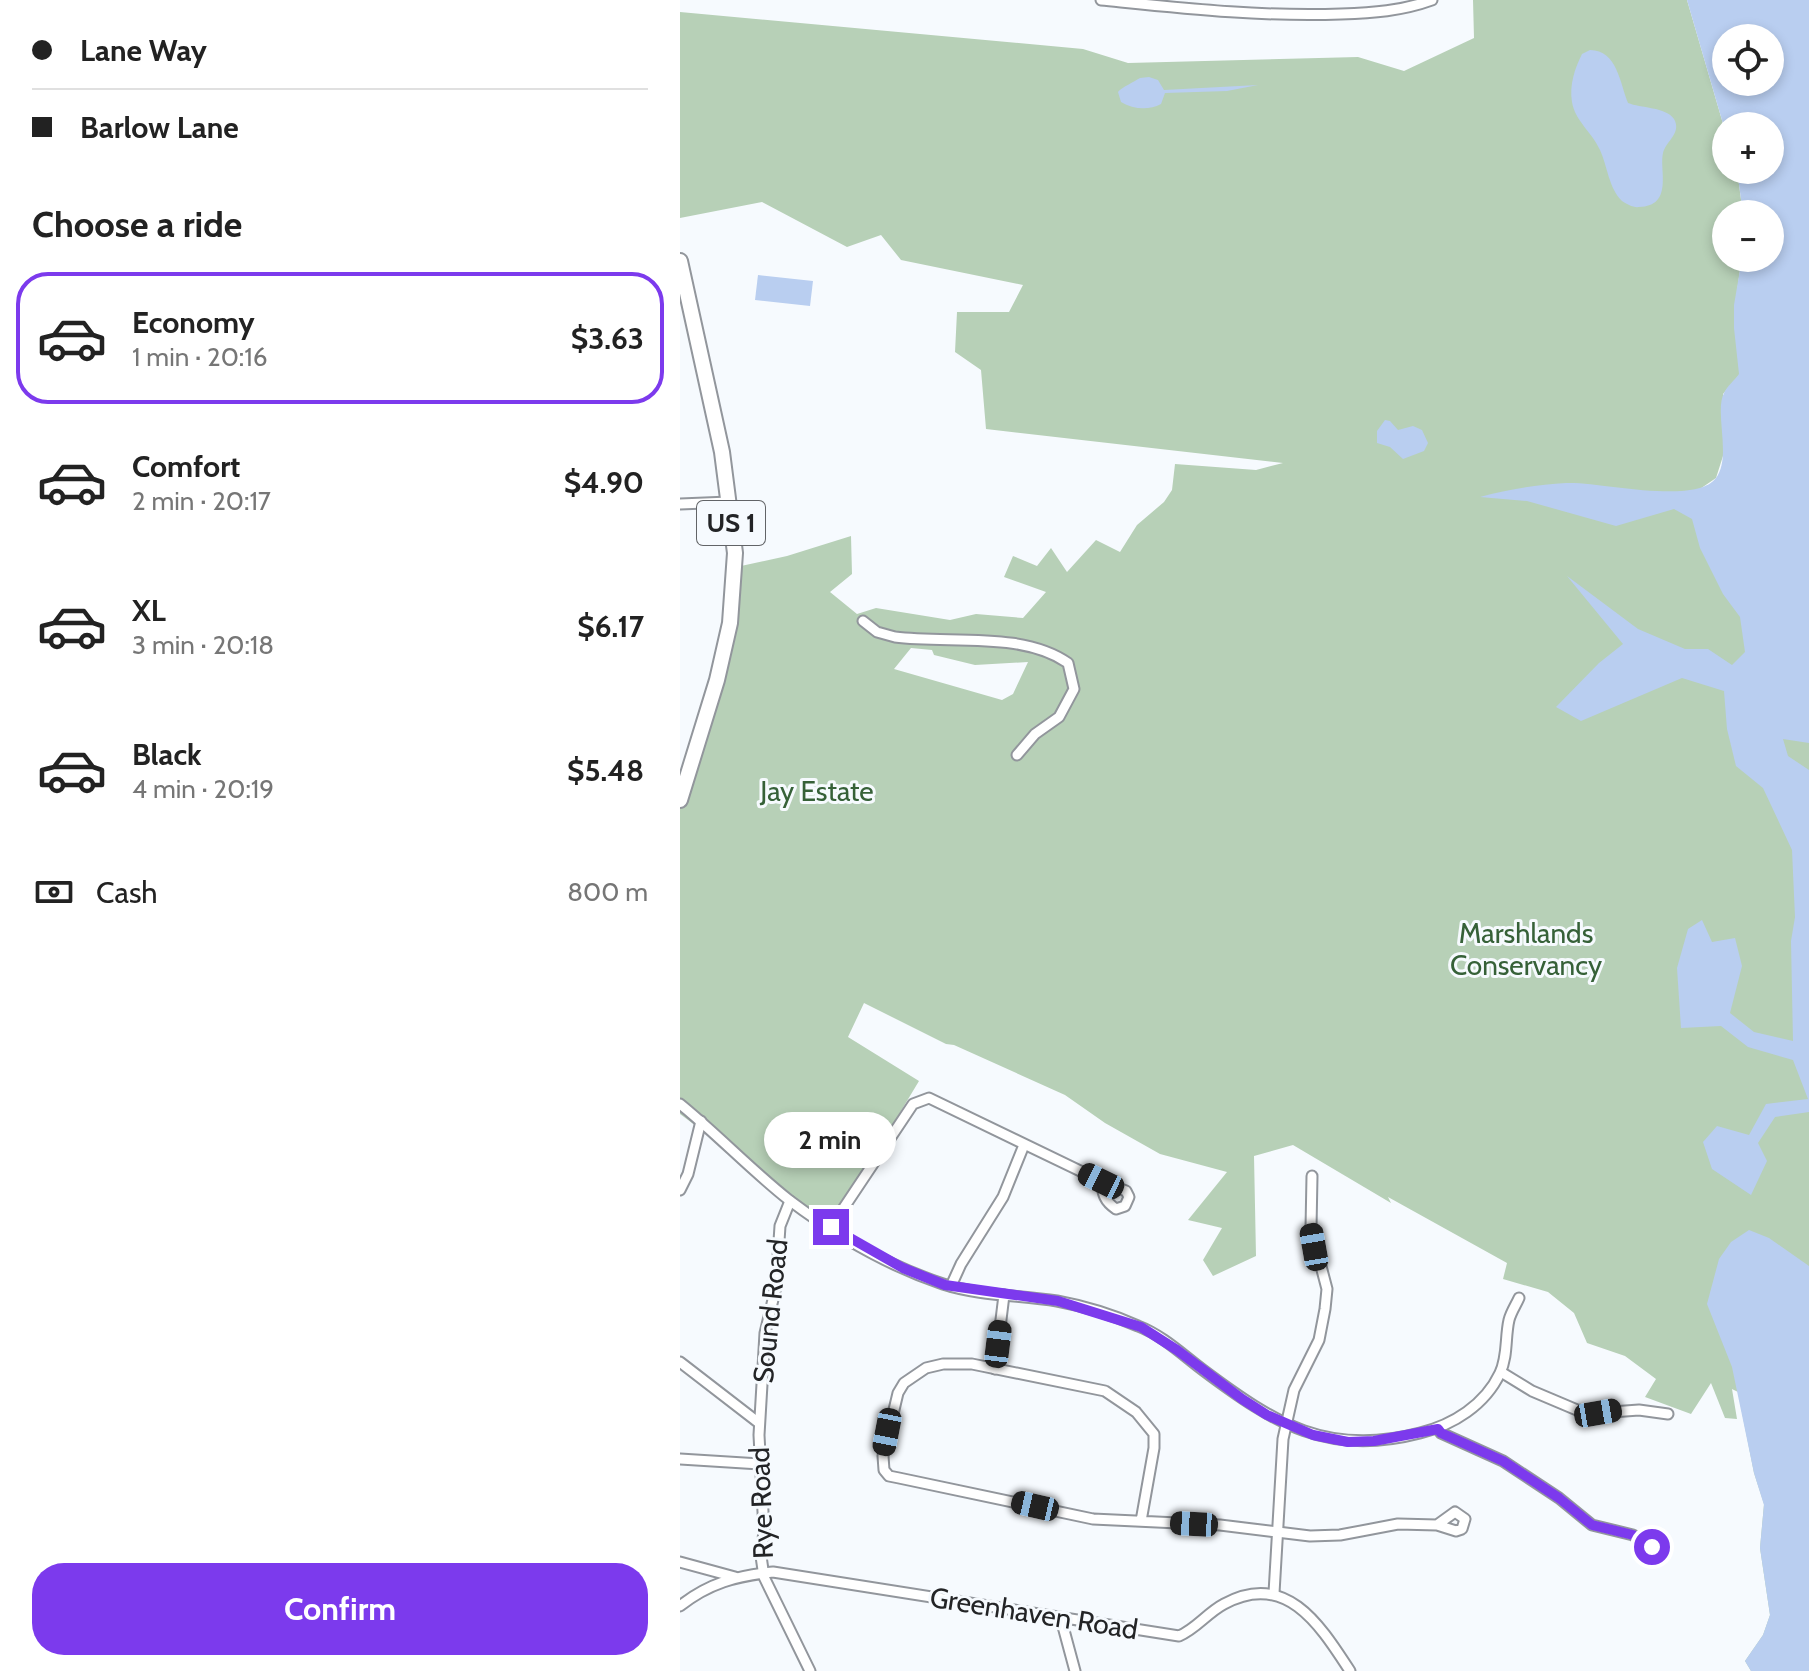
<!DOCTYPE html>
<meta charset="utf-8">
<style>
body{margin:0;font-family:Cabin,sans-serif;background:#f6f6f6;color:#222;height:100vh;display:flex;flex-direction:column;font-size:30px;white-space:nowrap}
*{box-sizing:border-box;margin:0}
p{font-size:26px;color:#767676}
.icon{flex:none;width:44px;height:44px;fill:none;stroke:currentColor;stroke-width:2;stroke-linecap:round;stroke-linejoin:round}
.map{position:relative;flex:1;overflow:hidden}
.drawer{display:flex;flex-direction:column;background:#fff;width:680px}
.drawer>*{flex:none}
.hud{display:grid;align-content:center;height:176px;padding:0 32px;background:#fff}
.tools{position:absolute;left:1032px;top:24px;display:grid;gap:16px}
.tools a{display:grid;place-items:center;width:72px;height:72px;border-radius:50%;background:#fff;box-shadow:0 4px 12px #0003;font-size:40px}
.end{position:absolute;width:36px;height:36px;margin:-18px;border:10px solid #7c3aed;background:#fff;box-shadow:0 0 0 4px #fff}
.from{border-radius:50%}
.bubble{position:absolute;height:56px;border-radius:28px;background:#fff;box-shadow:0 4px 12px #0003;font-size:26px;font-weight:700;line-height:56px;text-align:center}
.car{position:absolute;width:24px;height:48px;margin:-24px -12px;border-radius:10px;box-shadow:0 0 6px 2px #0007;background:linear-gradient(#222 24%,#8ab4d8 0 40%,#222 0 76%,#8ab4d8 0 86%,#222 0)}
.hud b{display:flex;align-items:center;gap:28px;height:76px;font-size:30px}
.hud b+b{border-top:2px solid #e0e0e0}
.hud i{width:20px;height:20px;background:#222}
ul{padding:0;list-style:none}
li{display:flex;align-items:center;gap:24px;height:132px;margin:0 16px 12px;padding:0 16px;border:4px solid transparent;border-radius:32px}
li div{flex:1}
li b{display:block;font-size:30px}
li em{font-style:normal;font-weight:700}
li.selected{border-color:#7c3aed}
li>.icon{width:72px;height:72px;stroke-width:1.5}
h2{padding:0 32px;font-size:36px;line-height:96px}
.pay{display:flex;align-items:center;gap:20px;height:88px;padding:0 32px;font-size:30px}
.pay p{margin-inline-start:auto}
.action{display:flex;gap:16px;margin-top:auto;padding:16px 32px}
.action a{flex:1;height:92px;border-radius:32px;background:#7c3aed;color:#fff;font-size:32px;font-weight:700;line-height:92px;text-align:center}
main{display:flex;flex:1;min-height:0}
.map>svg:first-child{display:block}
</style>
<main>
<section class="drawer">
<div class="hud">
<b><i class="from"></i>Lane Way</b>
<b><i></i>Barlow Lane</b>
</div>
<h2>Choose a ride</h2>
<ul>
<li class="selected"><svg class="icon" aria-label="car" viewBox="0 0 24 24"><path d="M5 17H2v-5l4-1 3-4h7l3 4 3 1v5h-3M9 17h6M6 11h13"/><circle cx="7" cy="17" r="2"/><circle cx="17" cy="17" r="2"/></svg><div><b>Economy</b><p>1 min · 20:16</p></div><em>$3.63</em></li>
<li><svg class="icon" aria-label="car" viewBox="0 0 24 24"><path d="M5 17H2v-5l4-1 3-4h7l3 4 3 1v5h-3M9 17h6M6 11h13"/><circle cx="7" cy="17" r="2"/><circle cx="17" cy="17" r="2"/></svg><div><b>Comfort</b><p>2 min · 20:17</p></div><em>$4.90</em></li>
<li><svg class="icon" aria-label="car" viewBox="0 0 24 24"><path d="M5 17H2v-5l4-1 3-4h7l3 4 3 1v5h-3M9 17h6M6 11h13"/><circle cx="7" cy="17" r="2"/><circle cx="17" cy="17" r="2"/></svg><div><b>XL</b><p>3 min · 20:18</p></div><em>$6.17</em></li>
<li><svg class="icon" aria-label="car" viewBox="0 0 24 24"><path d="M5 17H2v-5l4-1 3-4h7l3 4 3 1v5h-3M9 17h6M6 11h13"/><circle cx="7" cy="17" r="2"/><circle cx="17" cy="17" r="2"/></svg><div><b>Black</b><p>4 min · 20:19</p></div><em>$5.48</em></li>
</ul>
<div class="pay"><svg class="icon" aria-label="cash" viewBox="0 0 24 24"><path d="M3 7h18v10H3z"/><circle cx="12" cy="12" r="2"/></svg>Cash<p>800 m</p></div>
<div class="action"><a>Confirm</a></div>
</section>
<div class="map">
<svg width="1129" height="1671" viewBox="0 0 1129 1671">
<rect width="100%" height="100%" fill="#f6fafe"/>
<path fill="#b7d0b7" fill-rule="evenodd" d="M 793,0 L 1007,0 L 1046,134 L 1046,170 L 1057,170 L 1063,214 L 1046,214 L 1046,258 L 1062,258 C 1054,304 1054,328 1060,374 L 1043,394 L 1043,456 L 1036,478 L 1017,491 L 996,492 L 1129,509 L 1129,1671 L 1071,1671 L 1065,1661 L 1083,1635 L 1090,1615 L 1080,1548 L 1084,1504 L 1074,1473 L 1058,1392 L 1052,1389 L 1057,1419 L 1045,1418 L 1031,1383 L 1011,1414 L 965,1397 L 976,1379 L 945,1356 L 907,1343 L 894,1313 L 868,1292 L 823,1279 L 827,1263 L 708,1197 L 711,1203 L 613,1145 L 574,1156 L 576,1256 L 533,1276 L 523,1260 L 542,1228 L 508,1220 L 547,1172 L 480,1154 L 425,1123 L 385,1095 L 274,1045 L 266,1044 L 184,1003 L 168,1037 L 239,1081 L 151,1227 L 0,1114 L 0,777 L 55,632 L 50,623 L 61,566 L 107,556 L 171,536 L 172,574 L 150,592 L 177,614 L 196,608 L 270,620 L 296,614 L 343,618 L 366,592 L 324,577 L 333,556 L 357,566 L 371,548 L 387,572 L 416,540 L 440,552 L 457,525 L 484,502 L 492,490 L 495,464 L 576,470 L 603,463 L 306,429 L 301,370 L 275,352 L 277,312 L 329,312 L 343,285 L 221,260 L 201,235 L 167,247 L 82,202 L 0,218 L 0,12 L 403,49 L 448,63 L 678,57 L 724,71 L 794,38 ZM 231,648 L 252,650 L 254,655 L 295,665 L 348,662 L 333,694 L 322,700 L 214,669 Z"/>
<g fill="#b9cef0" fill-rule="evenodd">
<path d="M 1007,0 L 1129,0 L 1129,743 L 1103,739 L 1108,756 L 1129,770 L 1129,1112 L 1095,1117 L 1078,1143 L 1087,1161 L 1071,1195 L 1032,1169 L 1023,1142 L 1037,1126 L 1069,1135 L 1086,1104 L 1128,1099 L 1113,1060 L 1068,1047 L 1041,1026 L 1001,1028 L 997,968 L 1008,929 L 1022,920 L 1032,942 L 1055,938 L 1062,966 L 1050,1013 L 1074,1032 L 1113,1041 L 1111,941 L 1115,917 L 1112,850 L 1083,788 L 1056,766 L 1047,729 L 1044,691 L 1002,678 L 901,721 L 876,707 L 919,663 L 943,644 L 887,576 L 958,629 L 1005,649 L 1028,649 L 1052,665 L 1065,652 L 1060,617 L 1043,594 L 1020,548 L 1012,519 L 994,509 L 936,526 L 847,501 L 800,497 C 828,489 857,485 886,483 C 919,481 1015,506 1036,478 C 1052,457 1034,412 1044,393 C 1047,386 1055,380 1059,374 L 1054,328 L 1054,305 L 1062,258 L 1090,258 L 1090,214 L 1063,214 L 1057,170 L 1090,170 L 1090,126 L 1046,126 L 1046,134 ZM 1046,38 L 1090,38 L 1090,82 L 1046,82 Z"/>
<path d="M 910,50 C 937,50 940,83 948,103 C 960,108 986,107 994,119 C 1002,133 986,141 983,153 C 979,170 994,206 959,207 C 954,208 946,204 942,201 C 929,189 927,165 920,150 C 912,132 895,121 892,102 C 889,85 895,68 902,54 Z"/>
<path d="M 469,77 L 478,80 L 484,90 L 578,85 L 547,91 L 485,93 L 481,104 C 468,111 453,109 441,102 L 438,92 C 441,88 455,81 460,78 Z"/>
<polygon points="78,275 133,281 130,306 75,300"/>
<polygon points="705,420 710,421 718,430 733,426 742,430 748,443 744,451 723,459 710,447 697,443 697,431"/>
<polygon points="1069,1230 1089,1238 1129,1266 1129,1671 1071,1671 1065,1661 1083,1635 1090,1615 1080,1548 1084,1505 1074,1473 1052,1367 1027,1304 1039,1259 1051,1242"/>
</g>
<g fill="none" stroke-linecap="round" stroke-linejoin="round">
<g stroke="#92969c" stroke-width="13">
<g id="street">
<path d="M 421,0 C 501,8 580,17 661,14 C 692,13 722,11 752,0"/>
<polyline points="0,504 49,502"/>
<path d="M 183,621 L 197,632 L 215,637 C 269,644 342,631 388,663 L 394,689 L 379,717 L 355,734 L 337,755"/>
<path d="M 0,1104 C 37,1134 71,1170 109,1200 C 154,1234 209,1266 263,1284 C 300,1296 340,1295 377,1301 C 404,1306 433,1315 458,1326 C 482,1335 503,1355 523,1370 C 595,1424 648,1457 740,1433 C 773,1425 805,1405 820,1373 C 828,1356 825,1337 829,1320 C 831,1312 836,1305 839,1298"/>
<path d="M 421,1181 L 446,1191 L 449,1197 L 445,1206 L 436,1209 C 424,1201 423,1194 421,1181 Z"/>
<polyline points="0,1190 8,1174 21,1121"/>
<polyline points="110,1201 100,1226 96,1287 85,1333 79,1435 84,1531 81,1556 84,1577 130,1671"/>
<polyline points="151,1227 233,1104 249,1098 421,1181"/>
<polyline points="271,1286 281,1264 323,1197 344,1145"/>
<polyline points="0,1362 79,1423"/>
<polyline points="315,1369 324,1295"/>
<polyline points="821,1372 852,1391 897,1410 918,1413 959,1410 988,1414"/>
<polyline points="758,1429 761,1433 823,1461 879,1498 912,1525 953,1535 983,1557"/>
<polyline points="0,1459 80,1464"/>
<polyline points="461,1521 474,1448 474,1434 456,1412 425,1391 292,1364 263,1364 246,1368 224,1383 218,1393 203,1456 204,1470 209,1476 219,1478 413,1519 540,1525 630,1536 660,1535 718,1524 757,1525 775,1512 785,1519 782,1529 776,1531 757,1525"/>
<polyline points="0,1562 55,1577"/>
<polyline points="594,1593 603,1439 614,1390 639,1340 645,1309 647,1289 631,1228 632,1176"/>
<path d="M 0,1606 C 29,1583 56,1576 93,1572 L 499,1636 C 516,1629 527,1613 544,1604 C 606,1570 640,1625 670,1671"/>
<polyline points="381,1619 395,1671"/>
</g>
</g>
<g stroke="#92969c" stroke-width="18">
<polyline id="primary" points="0,261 42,452 55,553 50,623 37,680 0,800"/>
</g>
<use href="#street" stroke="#fff" stroke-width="9"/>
<use href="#primary" stroke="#fff" stroke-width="14"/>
</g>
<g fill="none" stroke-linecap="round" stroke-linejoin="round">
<polyline stroke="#7c3aed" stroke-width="10" points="151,1227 223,1268 265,1285 378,1301 461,1327 497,1350 562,1399 587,1415 633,1435 668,1442 694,1441 758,1429 761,1433 823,1461 879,1498 912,1525 953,1535 972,1547"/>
</g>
<g text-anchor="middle" stroke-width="6" stroke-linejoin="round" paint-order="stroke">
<rect fill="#f6fafe" stroke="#626467" stroke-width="2" x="17" y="501" width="68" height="44" rx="6"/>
<g font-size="26" font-weight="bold" fill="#232426">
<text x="51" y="532">US 1</text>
</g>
<g font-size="28" fill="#366138" stroke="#f6fafe">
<text x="137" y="801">Jay Estate</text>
<text x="846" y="943">Marshlands<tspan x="846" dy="32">Conservancy</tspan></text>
</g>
<g font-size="28" fill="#232426" stroke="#f6fafe">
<text transform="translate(90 1311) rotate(-84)" y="10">Sound Road</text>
<text transform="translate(81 1503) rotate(-92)" y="10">Rye Road</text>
<text transform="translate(354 1613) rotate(9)" y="10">Greenhaven Road</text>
</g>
</g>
</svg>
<div class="tools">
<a><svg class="icon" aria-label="locate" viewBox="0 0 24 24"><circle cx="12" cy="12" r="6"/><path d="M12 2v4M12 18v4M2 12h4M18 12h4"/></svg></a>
<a>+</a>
<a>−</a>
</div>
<i class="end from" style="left:972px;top:1547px"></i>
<i class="end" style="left:151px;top:1227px"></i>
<div class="bubble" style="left:84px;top:1112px;width:132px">2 min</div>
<i class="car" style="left:421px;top:1181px;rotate:296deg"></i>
<i class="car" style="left:634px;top:1247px;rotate:350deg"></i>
<i class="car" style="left:318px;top:1344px;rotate:7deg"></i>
<i class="car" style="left:918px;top:1413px;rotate:80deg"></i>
<i class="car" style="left:207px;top:1432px;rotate:191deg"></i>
<i class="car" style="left:355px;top:1506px;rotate:283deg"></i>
<i class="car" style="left:514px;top:1524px;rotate:273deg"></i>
</div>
</main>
